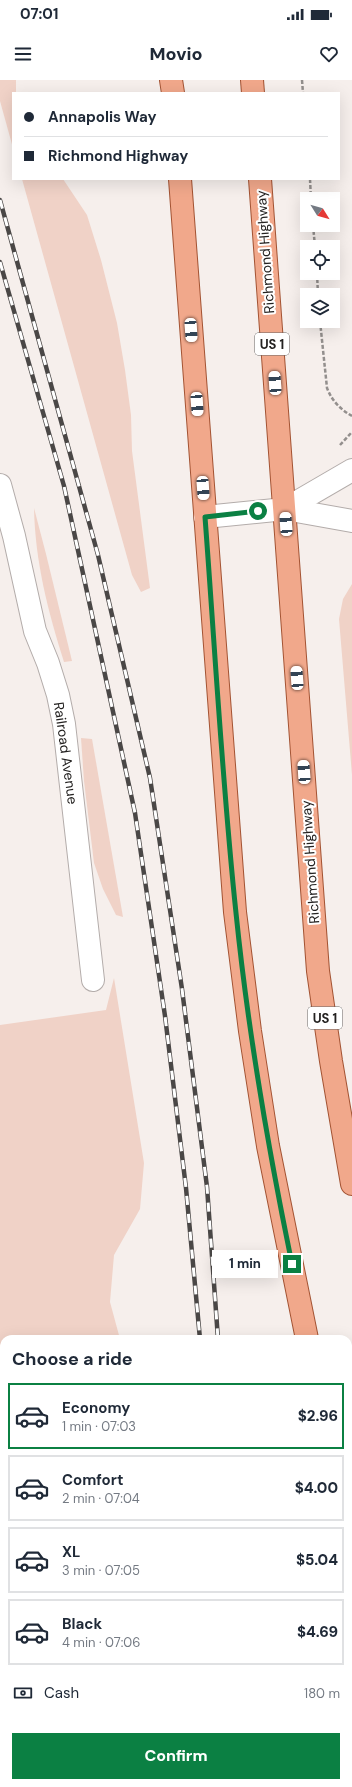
<!DOCTYPE html>
<meta charset="utf-8">
<style>
body{margin:0;font-family:"DM Sans",sans-serif;background:#f6f6f7;color:#1f2937;height:100vh;display:flex;flex-direction:column;font-size:15px;white-space:nowrap}
*{box-sizing:border-box;margin:0}
p{font-size:13px;color:#747a83}
.icon{flex:none;width:22px;height:22px;fill:none;stroke:currentColor;stroke-width:2;stroke-linecap:round;stroke-linejoin:round}
.map{position:relative;flex:1;overflow:hidden}
.sheet{position:absolute;left:0px;top:1255px;width:352px;height:452px;display:flex;flex-direction:column;background:#fff;border-radius:12px 12px 0 0;box-shadow:0 4px 16px #0002}
.sheet>*{flex:none}
.banner{position:absolute;left:12px;top:12px;width:328px;height:88px;border-radius:0px;box-shadow:0 4px 16px #0002;display:grid;align-content:center;height:88px;padding:0 12px;background:#fff}
.needle{width:26px;rotate:127deg}
.controls{position:absolute;left:300px;top:112px;display:grid;gap:8px}
.controls a{display:grid;place-items:center;width:40px;height:40px;border-radius:0px;background:#fff;box-shadow:0 4px 16px #0002;font-size:20px}
.end{position:absolute;width:18px;height:18px;margin:-9px;border:5px solid #0b8043;background:#fff;box-shadow:0 0 0 2px #fff}
.from{border-radius:50%}
.bubble{position:absolute;height:28px;border-radius:0px;background:#fff;box-shadow:0 4px 16px #0002;font-size:13px;font-weight:800;line-height:28px;text-align:center}
.car{position:absolute;width:12px;height:24px;margin:-12px -6px;border-radius:5px;box-shadow:0 0 3px 1px #0007;background:linear-gradient(#fff 24%,#345 0 40%,#fff 0 76%,#345 0 86%,#fff 0)}
.banner b{display:flex;align-items:center;gap:14px;height:38px;font-size:15px}
.banner b+b{border-top:1px solid #e0e1e3}
.banner i{width:10px;height:10px;background:#1f2937}
ul{padding:0;list-style:none}
li{display:flex;align-items:center;gap:12px;height:66px;margin:0 8px 6px;padding:0 4px;border:2px solid #e0e1e3;border-radius:0px}
li div{flex:1}
li b{display:block;font-size:15px}
li em{font-style:normal;font-weight:800}
li.active{border-color:#0b8043}
li>.icon{width:36px;height:36px;stroke-width:1.5}
h2{padding:0 12px;font-size:18px;line-height:48px}
.pay{display:flex;align-items:center;gap:10px;height:44px;padding:0 12px;font-size:15px}
.pay p{margin-inline-start:auto}
.cta{display:flex;gap:8px;margin-top:auto;padding:8px 12px}
.cta a{flex:1;height:46px;border-radius:0px;background:#0b8043;color:#fff;font-size:16px;font-weight:800;line-height:46px;text-align:center}
.status{display:flex;justify-content:space-between;align-items:center;height:28px;padding:0 20px;background:#fff;direction:ltr}
.status svg{height:11px;fill:currentColor}
header{display:flex;justify-content:space-between;align-items:center;height:52px;padding:0 12px;background:#fff;font-size:18px;font-weight:800}
.map>svg:first-child{display:block}
</style>
<div class="status"><b>07:01</b><svg viewBox="0 0 49 12"><path d="M0 12V9h3v3zM5 12V6h3v6zM10 12V3h3v9zM15 12V0h3v12zM26 1h20v11H26zM47 4h2v5h-2z"/></svg></div>
<header><svg class="icon" aria-label="menu" viewBox="0 0 24 24"><path d="M4 6h16M4 12h16M4 18h16"/></svg>Movio<svg class="icon" aria-label="heart" viewBox="0 0 24 24"><path d="M12 20l-8-8c-3-5 5-10 8-4 3-6 11-1 8 4z"/></svg></header>
<div class="map">
<svg width="352" height="1707" viewBox="0 0 352 1707">
<rect width="100%" height="100%" fill="#f6efec"/>
<g fill="#f0d2c7">
<polygon points="0,0 16,0 16,13 13,13 13,68 0,21"/>
<polygon points="22,99 63,99 87,135 101,180 117,243 125,290 131,335 132,371 150,508 141,512 132,495"/>
<path d="M 34,428 L 46,474 L 72,581 L 64,582 C 48,532 35,481 34,428 Z"/>
<polygon points="352,504 352,695 339,539 343,519"/>
<polygon points="81,658 92,659 123,837 116,835 103,809 94,783 84,701"/>
<polygon points="114,898 144,1083 140,1129 114,1175 110,1222 120,1259 4,1259 4,1688 2,1694 0,1693 0,945 106,930"/>
<polygon points="348,1655 352,1673 352,1686 348,1687"/>
<polygon points="130,1703 217,1703 218,1707 140,1707"/>
<polygon points="262,1703 303,1703 289,1707 262,1707"/>
</g>
<g fill="none" stroke-linecap="round" stroke-linejoin="round">
<g stroke="#b3acaa" stroke-width="24">
<g id="minor">
<polyline points="0,405 14,456 35,551 48,583 58,615 64,644 93,900"/>
<polyline points="285,429 352,390"/>
<polyline points="205,437 285,429 352,441"/>
</g>
</g>
<g stroke="#a35333" stroke-width="24">
<g id="major">
<polyline points="171,0 173,13"/>
<polyline points="252,0 253,13"/>
<polyline points="180,99 235,832 250,951 268,1066 307,1259"/>
<polyline points="260,99 318,891 331,981 352,1104"/>
<polyline points="348,1467 352,1487"/>
</g>
</g>
<g stroke="#938f8d" stroke-width="2.5" stroke-dasharray="4 2" stroke-linecap="butt">
<polyline points="302,0 303,13"/>
<polyline points="310,99 311,119"/>
<polyline points="313,145 315,167"/>
<polyline points="317,193 318,215"/>
<path d="M 320,241 L 327,308 C 332,321 340,329 352,336"/>
<polyline points="340,365 352,352"/>
</g>
<use href="#minor" stroke="#fff" stroke-width="22"/>
<use href="#major" stroke="#f1a88b" stroke-width="22"/>
<g stroke="#4a4746" stroke-width="4.5">
<g id="rail">
<polyline points="0,120 98,475 150,698 182,909 207,1107 218,1259"/>
<polyline points="0,182 64,406 135,733 165,936 186,1108 200,1259"/>
<polyline points="234,1703 235,1707"/>
<polyline points="252,1703 252,1707"/>
</g>
</g>
<use href="#rail" stroke="#fff" stroke-width="3" stroke-dasharray="9" stroke-linecap="butt"/>
</g>
<g fill="none" stroke-linecap="round" stroke-linejoin="round">
<path stroke="#0b8043" stroke-width="5" d="M 258,431 L 205,437 C 215,569 222,701 236,833 C 248,951 268,1068 292,1184"/>
</g>
<g text-anchor="middle" stroke-width="4" stroke-linejoin="round" paint-order="stroke">
<g fill="#fff" stroke="#666464" stroke-width="1">
<rect x="255" y="253" width="34" height="22" rx="3"/>
<rect x="308" y="927" width="34" height="22" rx="3"/>
</g>
<g font-size="13" font-weight="bold" fill="#242221">
<text x="272" y="269">US 1</text>
<text x="325" y="943">US 1</text>
</g>
<g font-size="14" fill="#242221" stroke="#fff">
<text transform="translate(265 172) rotate(-94)" y="5">Richmond Highway</text>
<text transform="translate(66 673) rotate(82)" y="5">Railroad Avenue</text>
<text transform="translate(310 782) rotate(-94)" y="5">Richmond Highway</text>
</g>
</g>
</svg>
<div class="controls">
<a><svg class="needle" viewBox="-14 -14 28 28"><path d="M0-13l5 13h-10z" fill="#e53935"/><path d="M0 13l5-13h-10z" fill="#747a83"/></svg></a>
<a><svg class="icon" aria-label="locate" viewBox="0 0 24 24"><circle cx="12" cy="12" r="6"/><path d="M12 2v4M12 18v4M2 12h4M18 12h4"/></svg></a>
<a><svg class="icon" aria-label="layers" viewBox="0 0 24 24"><path d="M12 4l9 5-9 5-9-5zM3 14l9 5 9-5"/></svg></a>
</div>
<i class="end from" style="left:258px;top:431px"></i>
<i class="end" style="left:292px;top:1184px"></i>
<div class="bubble" style="left:212px;top:1170px;width:66px">1 min</div>
<i class="car" style="left:191px;top:250px;rotate:176deg"></i>
<i class="car" style="left:275px;top:303px;rotate:356deg"></i>
<i class="car" style="left:197px;top:324px;rotate:176deg"></i>
<i class="car" style="left:203px;top:408px;rotate:176deg"></i>
<i class="car" style="left:286px;top:444px;rotate:356deg"></i>
<i class="car" style="left:297px;top:598px;rotate:356deg"></i>
<i class="car" style="left:304px;top:692px;rotate:356deg"></i>
<div class="banner">
<b><i class="from"></i>Annapolis Way</b>
<b><i></i>Richmond Highway</b>
</div>
<section class="sheet">
<h2>Choose a ride</h2>
<ul>
<li class="active"><svg class="icon" aria-label="car" viewBox="0 0 24 24"><path d="M5 17H2v-5l4-1 3-4h7l3 4 3 1v5h-3M9 17h6M6 11h13"/><circle cx="7" cy="17" r="2"/><circle cx="17" cy="17" r="2"/></svg><div><b>Economy</b><p>1 min · 07:03</p></div><em>$2.96</em></li>
<li><svg class="icon" aria-label="car" viewBox="0 0 24 24"><path d="M5 17H2v-5l4-1 3-4h7l3 4 3 1v5h-3M9 17h6M6 11h13"/><circle cx="7" cy="17" r="2"/><circle cx="17" cy="17" r="2"/></svg><div><b>Comfort</b><p>2 min · 07:04</p></div><em>$4.00</em></li>
<li><svg class="icon" aria-label="car" viewBox="0 0 24 24"><path d="M5 17H2v-5l4-1 3-4h7l3 4 3 1v5h-3M9 17h6M6 11h13"/><circle cx="7" cy="17" r="2"/><circle cx="17" cy="17" r="2"/></svg><div><b>XL</b><p>3 min · 07:05</p></div><em>$5.04</em></li>
<li><svg class="icon" aria-label="car" viewBox="0 0 24 24"><path d="M5 17H2v-5l4-1 3-4h7l3 4 3 1v5h-3M9 17h6M6 11h13"/><circle cx="7" cy="17" r="2"/><circle cx="17" cy="17" r="2"/></svg><div><b>Black</b><p>4 min · 07:06</p></div><em>$4.69</em></li>
</ul>
<div class="pay"><svg class="icon" aria-label="cash" viewBox="0 0 24 24"><path d="M3 7h18v10H3z"/><circle cx="12" cy="12" r="2"/></svg>Cash<p>180 m</p></div>
<div class="cta"><a>Confirm</a></div>
</section>
</div>
